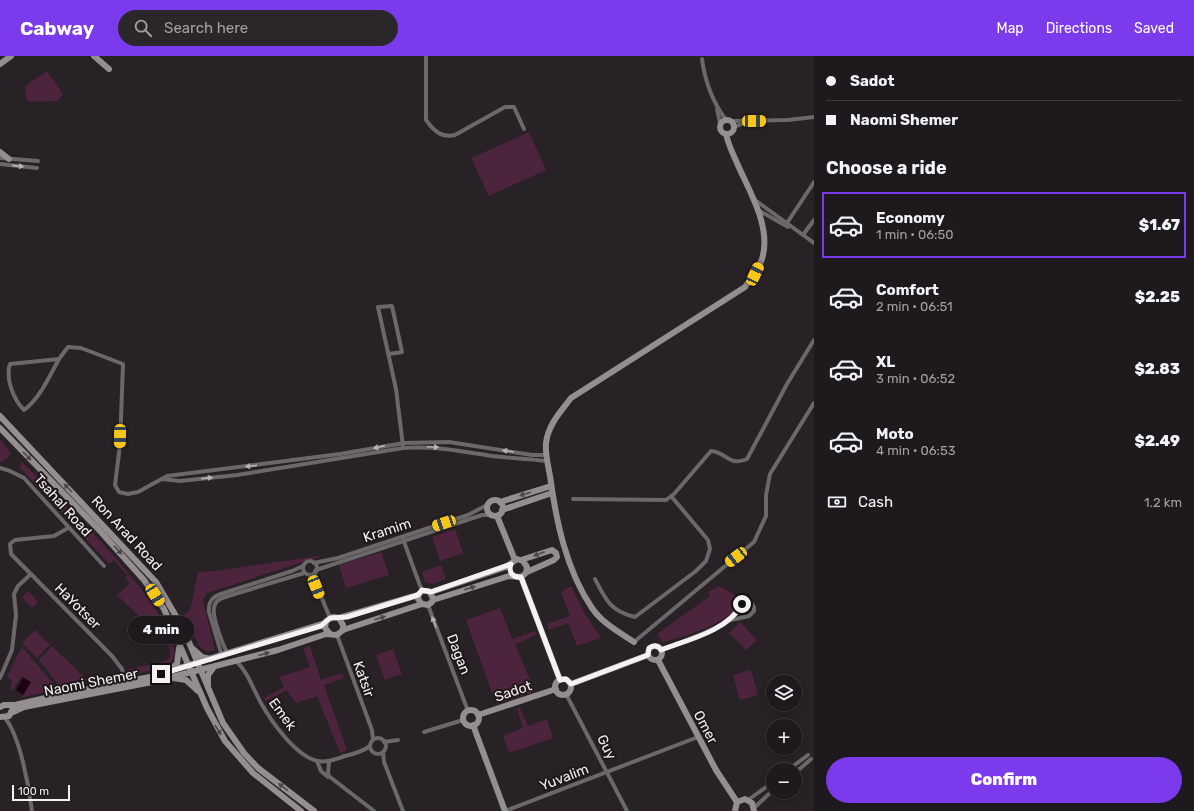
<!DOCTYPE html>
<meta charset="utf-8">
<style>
body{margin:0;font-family:Rubik,sans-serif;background:#2b2629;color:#f1f3f6;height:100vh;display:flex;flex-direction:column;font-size:15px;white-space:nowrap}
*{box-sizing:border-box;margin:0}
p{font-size:13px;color:#a1a0a3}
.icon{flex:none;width:22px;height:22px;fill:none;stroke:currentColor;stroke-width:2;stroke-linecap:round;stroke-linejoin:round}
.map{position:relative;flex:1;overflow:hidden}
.sheet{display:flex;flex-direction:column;background:#1e191c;width:380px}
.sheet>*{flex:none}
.top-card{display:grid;align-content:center;height:88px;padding:0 12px;background:#1e191c}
.buttons{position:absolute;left:766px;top:619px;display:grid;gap:8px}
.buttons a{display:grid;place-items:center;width:36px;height:36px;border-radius:50%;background:#1e191c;box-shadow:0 2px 6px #0003,0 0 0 1px #3c383b;font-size:20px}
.scale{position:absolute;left:12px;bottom:10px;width:58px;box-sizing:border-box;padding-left:4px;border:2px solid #f5f0f2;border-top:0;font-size:11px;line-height:14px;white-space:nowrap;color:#f5f0f2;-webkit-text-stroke:3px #1e181b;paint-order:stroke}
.end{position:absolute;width:18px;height:18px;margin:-9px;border:5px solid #f5f0f2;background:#111;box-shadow:0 0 0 2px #111}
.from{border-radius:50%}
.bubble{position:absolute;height:28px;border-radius:14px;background:#1e191c;box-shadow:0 2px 6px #0003,0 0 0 1px #3c383b;font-size:13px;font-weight:800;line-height:28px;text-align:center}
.car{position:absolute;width:12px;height:24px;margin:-12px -6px;border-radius:5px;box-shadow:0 0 3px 1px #0007;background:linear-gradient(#f5c518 24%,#345 0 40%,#f5c518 0 76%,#345 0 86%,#f5c518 0)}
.top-card b{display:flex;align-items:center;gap:14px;height:38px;font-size:15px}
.top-card b+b{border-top:1px solid #3c383b}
.top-card i{width:10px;height:10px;background:#f1f3f6}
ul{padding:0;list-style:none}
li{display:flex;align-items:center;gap:12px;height:66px;margin:0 8px 6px;padding:0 4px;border:2px solid transparent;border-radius:0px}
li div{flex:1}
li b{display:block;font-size:15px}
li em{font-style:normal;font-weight:800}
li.active{border-color:#7c3aed}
li>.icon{width:36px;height:36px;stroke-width:1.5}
h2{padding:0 12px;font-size:18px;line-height:48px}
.pay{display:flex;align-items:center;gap:10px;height:44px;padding:0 12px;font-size:15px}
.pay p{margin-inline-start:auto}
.primary-button{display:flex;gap:8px;margin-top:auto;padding:8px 12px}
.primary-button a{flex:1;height:46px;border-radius:24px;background:#7c3aed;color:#fff;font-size:16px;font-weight:800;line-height:46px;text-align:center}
header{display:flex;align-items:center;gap:24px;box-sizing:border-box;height:56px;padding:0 20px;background:#7c3aed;color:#fff}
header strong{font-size:19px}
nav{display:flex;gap:22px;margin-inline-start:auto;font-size:14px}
.search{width:280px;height:36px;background:#2b2629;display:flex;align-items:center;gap:10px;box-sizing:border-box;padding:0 14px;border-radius:22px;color:#a1a0a3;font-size:15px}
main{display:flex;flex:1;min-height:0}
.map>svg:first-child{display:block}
</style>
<header>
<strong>Cabway</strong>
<div class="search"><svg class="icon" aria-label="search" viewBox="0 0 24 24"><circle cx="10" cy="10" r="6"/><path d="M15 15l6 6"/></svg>Search here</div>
<nav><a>Map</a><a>Directions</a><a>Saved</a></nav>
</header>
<main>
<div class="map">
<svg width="814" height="755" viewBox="0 0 814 755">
<rect width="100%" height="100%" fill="#282125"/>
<g fill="#4d243e">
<polygon points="47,15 63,38 58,45 27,46 25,30"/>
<polygon points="529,76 546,114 489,140 471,102"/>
<polygon points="0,383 11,397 7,403 0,407"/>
<path d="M 21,405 C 44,428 211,583 167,611 L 132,619 L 126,614 L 166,605 L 170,601 L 170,595 L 165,585 L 117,539 L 130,528 L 125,522 L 128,520 L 114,504 L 109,508 L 20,412 Z"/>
<polygon points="455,473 463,497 440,505 432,481"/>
<polygon points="381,496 389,519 346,532 339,509"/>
<polygon points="325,499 207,537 203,544 215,594 207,596 199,590 184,558 190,555 198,516 215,515"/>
<polygon points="441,509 446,523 433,528 425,526 422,516"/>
<polygon points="571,530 584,556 601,582 577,590 568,567 549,574 547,568 570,560 561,536"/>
<path d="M 719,530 L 744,544 C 738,548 737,553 732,557 C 713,572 684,581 662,586 L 657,578 L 710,540 L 708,536 Z"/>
<polygon points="28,535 38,546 32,552 22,541"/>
<polygon points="500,552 512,583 535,575 537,579 515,588 535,636 496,648 466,564"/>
<polygon points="740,566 757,584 746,594 729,577"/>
<polygon points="35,574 50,589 37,602 22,587"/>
<polygon points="52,590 87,624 60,631 39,604"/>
<polygon points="310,590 321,624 342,617 344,622 324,629 347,694 340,697 317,640 296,647 287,635 285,635 266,645 264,642 284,631 279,621 310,611 303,592"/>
<polygon points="22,591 58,633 21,642 31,626 22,620 13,634 10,632 12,625 7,620"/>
<polygon points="393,593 402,618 385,624 376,599"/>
<polygon points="751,614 758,639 740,644 733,619"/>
<polygon points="520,652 528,670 547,663 553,682 509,697 503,680 523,672 517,653"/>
</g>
<polygon fill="#1e0114" points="23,622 31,626 23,639 16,634"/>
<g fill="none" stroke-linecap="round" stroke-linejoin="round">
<g stroke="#6b6869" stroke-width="4">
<path d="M 426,0 L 426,64 C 434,75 441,82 455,79 L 505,51 L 514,51 L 524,73"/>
<path d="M 702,3 C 705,26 712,45 726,64"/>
<polyline points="717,53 720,67"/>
<polyline points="731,65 788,64 814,61"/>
<polyline points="734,71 747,66"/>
<polyline points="0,102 38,105"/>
<polyline points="0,108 37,112"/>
<polyline points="755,144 814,187"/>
<polyline points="758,154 788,171"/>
<polyline points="787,167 814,126"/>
<polyline points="803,179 814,164"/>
<polyline points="389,298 402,296 392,250 378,251 396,333 403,390"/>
<path d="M 59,303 C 49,321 40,342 24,354 C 14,344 5,323 10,308 L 59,303 L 68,291 L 81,292 L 123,308 L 120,389 L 115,429 L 119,436 L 128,438 L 138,436 L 167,420 L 340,398 L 404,387 L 449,386 L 532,399 L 547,399"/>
<polyline points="0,412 10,415 24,422 104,510"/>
<path d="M 162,423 L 180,425 L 237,419 L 403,392 C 436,390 460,395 492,400 C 510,402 529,403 547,405"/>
<path d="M 573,443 L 666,444 L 674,438 L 711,395 C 727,396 728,411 747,403 L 787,328 L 814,284"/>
<polyline points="68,472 54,480 15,484 10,488 11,498 112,600 122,613 125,628"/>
<polyline points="403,483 422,535"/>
<circle cx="310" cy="512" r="7"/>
<polyline points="314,507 338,502 468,459 487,449"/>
<polyline points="316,514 482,459 490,459"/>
<polyline points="315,515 316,528 330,562"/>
<path d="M 595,523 C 606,544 610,555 635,561 L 696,515 L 706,505 L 710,493 L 708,484 L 671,440"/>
<polyline points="428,549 468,655"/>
<polyline points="337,579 372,674 373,684"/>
<polyline points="634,586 754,486 766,460 766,439 770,418 814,347"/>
<polyline points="661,594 704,577 731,564 749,560 754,555 754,551 751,547 744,547 740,553 724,567"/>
<path d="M 228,598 C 223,590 212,560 214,552 C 215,545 219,543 225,541 L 304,517"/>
<path d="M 222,600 L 209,556 C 208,546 212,541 221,538 L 292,515 L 303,510"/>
<path d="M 236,605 C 248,616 253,633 261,647 C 271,665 296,701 318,705 C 327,707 336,703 345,700 C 354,698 363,695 370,690"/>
<polyline points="0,622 12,594 16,559 14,538 18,530 31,518"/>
<polyline points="566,638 627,755"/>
<path d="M 5,662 C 20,680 29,731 32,755"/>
<polyline points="424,676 463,664"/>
<circle cx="378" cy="690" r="8"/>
<polyline points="384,686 398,684"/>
<polyline points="383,696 384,706 403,755"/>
<polyline points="317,705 321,715 328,721"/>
<polyline points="329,706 328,718 330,721 374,755"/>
<polyline points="788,714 808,699"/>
<polyline points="795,717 811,703"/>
<polyline points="748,744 773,726"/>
<polyline points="754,752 773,734"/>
<polyline points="505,755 698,681"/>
</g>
<g stroke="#948e91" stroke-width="6">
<polyline points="94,0 109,13"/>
<polyline points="0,8 11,0"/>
<circle cx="727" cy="71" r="7"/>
<polyline points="0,96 9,103"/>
<polyline points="0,360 156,526 183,572 223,667 244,697 258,712 314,755"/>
<polyline points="0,372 100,475 144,524 164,553 207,652 225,685 253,717 301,755"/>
<circle cx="495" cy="452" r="8"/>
<polyline points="500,446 551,430"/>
<polyline points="502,454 552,437"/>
<polyline points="497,460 515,504"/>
<polyline points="521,504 552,494 556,497 557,501 554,504 527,516"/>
<polyline points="521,521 560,624"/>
<polyline points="431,536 506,511 517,503 523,505 527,511 526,517 521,521 509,520 433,544"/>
<polyline points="339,562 418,539"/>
<polyline points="343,574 422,548 428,549 432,546 433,542 429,535 422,535 419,538 418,543 422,548"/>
<path d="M 634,586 C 619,576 602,567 592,552 C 566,514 556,464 550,420 C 548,409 545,397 546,387 C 548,369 561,355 571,342 L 745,231 C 751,222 758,214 762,203 C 772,171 749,135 737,107 C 733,98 728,88 726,78"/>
<circle cx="655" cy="597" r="7"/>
<polyline points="193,593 202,601 210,603"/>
<polyline points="658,604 716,714 737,746"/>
<polyline points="169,614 177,608 179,592"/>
<polyline points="173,622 186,624 198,635"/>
<circle cx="563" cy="631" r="8"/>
<polyline points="571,628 648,599"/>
<polyline points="208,629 208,619 214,611"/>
<polyline points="0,651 4,649 15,649 76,635 150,621 325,567"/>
<circle cx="471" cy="662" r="8"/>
<polyline points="11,657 24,651 152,626 278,594 326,578 337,579 343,574 343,569 339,562 333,561 326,565 325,572 330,578"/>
<polyline points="478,659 556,633"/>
<polyline points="0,661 9,660 12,654"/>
<polyline points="473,669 505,755"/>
<polyline points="735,755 737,746 745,743 752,747 754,755"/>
</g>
</g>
<defs><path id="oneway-solid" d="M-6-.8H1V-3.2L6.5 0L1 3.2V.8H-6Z"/></defs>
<g fill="#b7b3b4">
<use href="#oneway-solid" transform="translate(18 110) rotate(6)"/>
<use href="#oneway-solid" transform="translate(379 391) rotate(167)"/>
<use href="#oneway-solid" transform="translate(433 391) rotate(2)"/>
<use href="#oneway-solid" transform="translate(508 395) rotate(-171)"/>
<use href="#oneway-solid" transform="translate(251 410) rotate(174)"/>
<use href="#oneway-solid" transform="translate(207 422) rotate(-7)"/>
<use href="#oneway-solid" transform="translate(434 566) rotate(-111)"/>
</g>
<g fill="#4d474a">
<use href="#oneway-solid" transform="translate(27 400) rotate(46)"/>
<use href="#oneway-solid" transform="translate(68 432) rotate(-134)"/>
<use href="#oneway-solid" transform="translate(525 438) rotate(163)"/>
<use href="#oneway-solid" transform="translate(118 494) rotate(47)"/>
<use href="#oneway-solid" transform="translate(539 498) rotate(159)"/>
<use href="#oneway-solid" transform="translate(470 532) rotate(-17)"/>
<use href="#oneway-solid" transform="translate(380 562) rotate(-18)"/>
<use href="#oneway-solid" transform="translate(264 598) rotate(-15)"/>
<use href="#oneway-solid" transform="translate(218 674) rotate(59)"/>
<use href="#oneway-solid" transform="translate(283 731) rotate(-142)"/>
</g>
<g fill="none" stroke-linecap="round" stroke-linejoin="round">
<path stroke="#f5f0f2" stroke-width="5" d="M 161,618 L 321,570 L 330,562 L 347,561 L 418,539 L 422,534 L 431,536 L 511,508 C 508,516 513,522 521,521 L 560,624 L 566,623 L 571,628 L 648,599 L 649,592 C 653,589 658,589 661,594 C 687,584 728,575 742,548"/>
</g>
<g text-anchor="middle" stroke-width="4" stroke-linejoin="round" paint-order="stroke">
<g font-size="14" fill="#f5f0f2" stroke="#1e181b">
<text transform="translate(63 449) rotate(48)" y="5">Tsahal Road</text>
<text transform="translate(387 474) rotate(-18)" y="5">Kramim</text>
<text transform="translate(127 477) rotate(47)" y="5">Ron Arad Road</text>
<text transform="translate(78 550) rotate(45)" y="5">HaYotser</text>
<text transform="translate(459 598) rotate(69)" y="5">Dagan</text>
<text transform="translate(364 623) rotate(70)" y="5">Katsir</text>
<text transform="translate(91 626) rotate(-11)" y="5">Naomi Shemer</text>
<text transform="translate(513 635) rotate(-19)" y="5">Sadot</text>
<text transform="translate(283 658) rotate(54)" y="5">Emek</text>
<text transform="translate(706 671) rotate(62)" y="5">Omer</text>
<text transform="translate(607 691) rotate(63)" y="5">Guy</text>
<text transform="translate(564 721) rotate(-21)" y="5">Yuvalim</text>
</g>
</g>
</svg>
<div class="buttons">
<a><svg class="icon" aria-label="layers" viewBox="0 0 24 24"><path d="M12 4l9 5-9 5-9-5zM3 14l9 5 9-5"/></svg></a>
<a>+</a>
<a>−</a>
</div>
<div class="scale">100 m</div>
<i class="end from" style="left:742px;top:548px"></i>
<i class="end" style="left:161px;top:618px"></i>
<div class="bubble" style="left:128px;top:560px;width:66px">4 min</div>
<i class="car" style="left:754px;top:65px;rotate:89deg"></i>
<i class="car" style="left:755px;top:218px;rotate:25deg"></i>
<i class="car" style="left:120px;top:380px;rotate:181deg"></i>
<i class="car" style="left:444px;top:467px;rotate:252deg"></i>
<i class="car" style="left:736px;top:501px;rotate:232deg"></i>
<i class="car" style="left:316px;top:531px;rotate:158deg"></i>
<i class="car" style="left:155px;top:539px;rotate:147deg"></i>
</div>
<section class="sheet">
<div class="top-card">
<b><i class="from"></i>Sadot</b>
<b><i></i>Naomi Shemer</b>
</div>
<h2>Choose a ride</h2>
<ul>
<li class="active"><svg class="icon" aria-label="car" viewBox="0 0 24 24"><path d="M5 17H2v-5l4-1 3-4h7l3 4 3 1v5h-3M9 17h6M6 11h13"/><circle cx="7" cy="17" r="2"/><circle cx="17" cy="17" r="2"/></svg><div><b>Economy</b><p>1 min · 06:50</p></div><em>$1.67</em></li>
<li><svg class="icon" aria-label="car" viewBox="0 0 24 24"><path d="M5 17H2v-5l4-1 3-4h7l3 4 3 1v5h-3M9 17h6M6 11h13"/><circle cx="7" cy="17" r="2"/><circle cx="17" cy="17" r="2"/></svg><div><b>Comfort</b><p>2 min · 06:51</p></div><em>$2.25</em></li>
<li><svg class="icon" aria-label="car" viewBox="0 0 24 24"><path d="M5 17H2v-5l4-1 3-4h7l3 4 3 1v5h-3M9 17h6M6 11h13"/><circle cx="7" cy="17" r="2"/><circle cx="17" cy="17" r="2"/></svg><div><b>XL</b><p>3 min · 06:52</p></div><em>$2.83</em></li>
<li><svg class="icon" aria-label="car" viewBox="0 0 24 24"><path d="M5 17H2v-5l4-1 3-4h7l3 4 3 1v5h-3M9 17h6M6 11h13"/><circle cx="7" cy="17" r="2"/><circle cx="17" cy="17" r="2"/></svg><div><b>Moto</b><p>4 min · 06:53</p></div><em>$2.49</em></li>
</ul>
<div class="pay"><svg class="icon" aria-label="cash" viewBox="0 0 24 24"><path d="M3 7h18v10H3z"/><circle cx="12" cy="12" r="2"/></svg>Cash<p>1.2 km</p></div>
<div class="primary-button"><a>Confirm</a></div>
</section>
</main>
